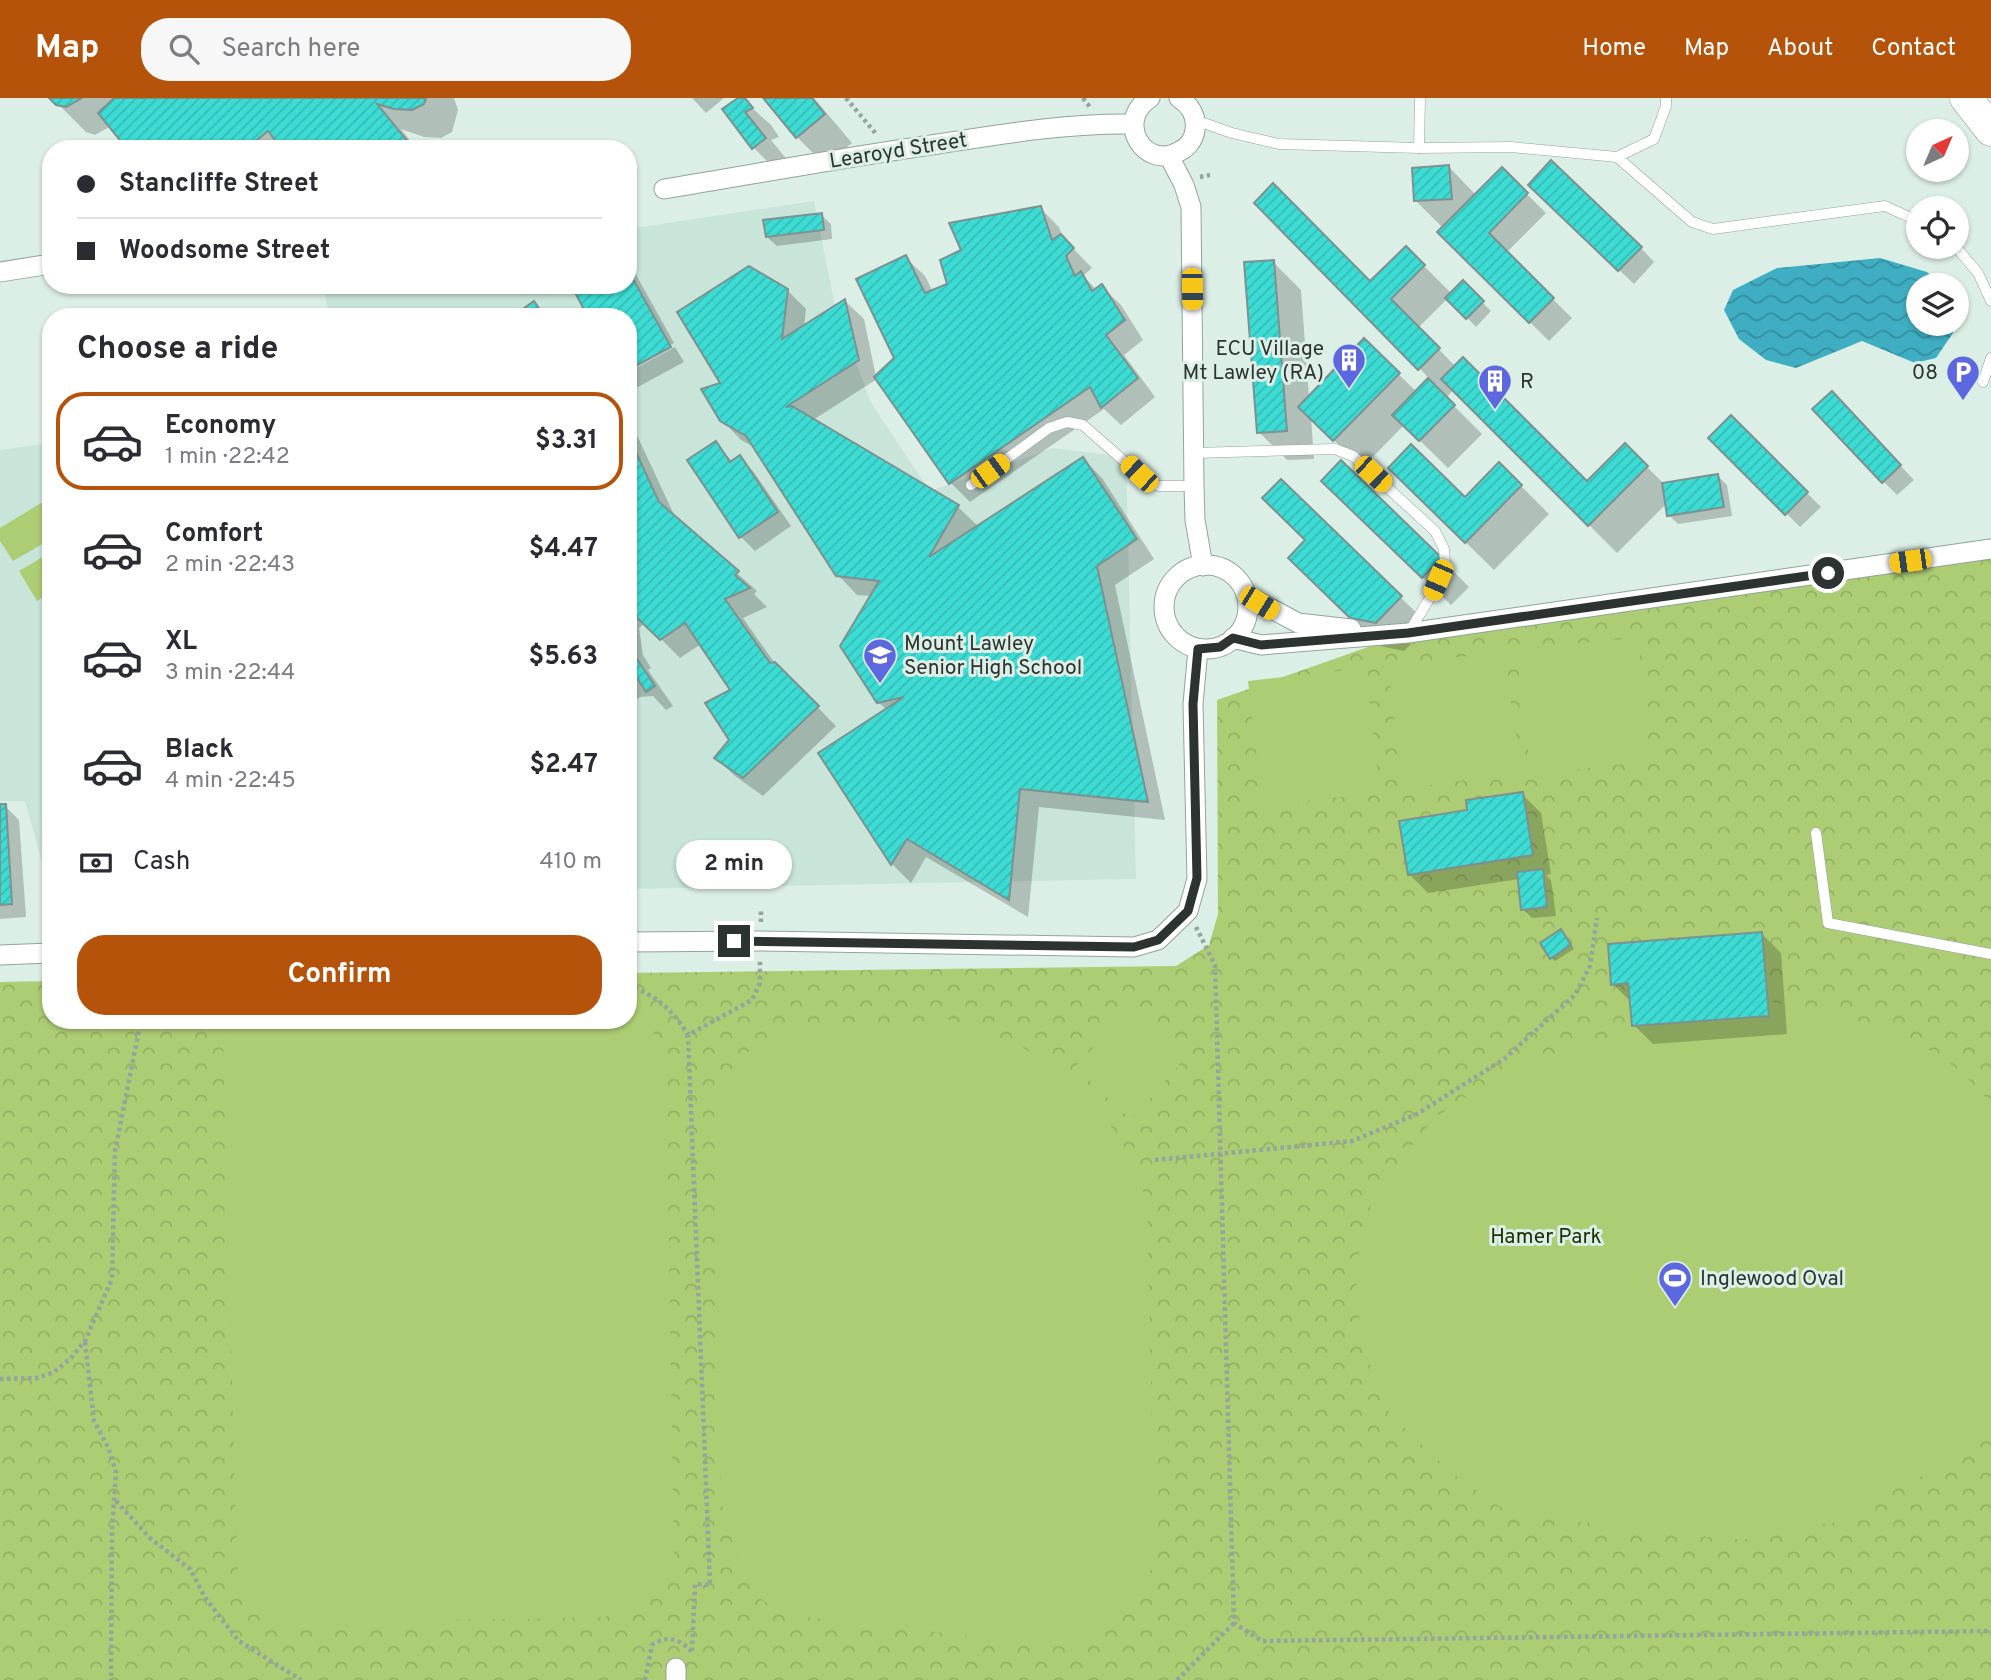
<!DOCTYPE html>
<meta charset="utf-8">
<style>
body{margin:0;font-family:Overpass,sans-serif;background:#f7f7f7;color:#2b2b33;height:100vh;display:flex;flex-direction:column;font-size:26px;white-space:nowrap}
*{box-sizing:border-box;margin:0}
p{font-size:23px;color:#7c7c81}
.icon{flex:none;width:38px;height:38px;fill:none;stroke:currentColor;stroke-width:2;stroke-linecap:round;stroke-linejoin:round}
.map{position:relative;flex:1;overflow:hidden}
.side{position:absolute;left:42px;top:210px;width:595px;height:721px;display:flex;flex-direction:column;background:#fff;border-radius:28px;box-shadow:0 2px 5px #0004}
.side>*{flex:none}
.top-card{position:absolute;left:42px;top:42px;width:595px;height:154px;border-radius:28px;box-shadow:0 2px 5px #0004;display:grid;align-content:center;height:154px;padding:0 35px;background:#fff}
.needle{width:46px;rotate:44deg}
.fabs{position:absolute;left:1906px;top:21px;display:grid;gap:14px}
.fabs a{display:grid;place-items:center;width:63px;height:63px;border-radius:50%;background:#fff;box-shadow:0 2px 5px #0004;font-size:35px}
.end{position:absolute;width:32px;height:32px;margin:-16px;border:9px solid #2c3330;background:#fff;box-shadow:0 0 0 4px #fff}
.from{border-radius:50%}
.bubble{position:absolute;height:49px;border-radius:24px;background:#fff;box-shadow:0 2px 5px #0004;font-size:23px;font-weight:700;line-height:49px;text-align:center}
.car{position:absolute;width:21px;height:42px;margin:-21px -10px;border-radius:9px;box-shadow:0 0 5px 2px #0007;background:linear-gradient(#f5c518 24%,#345 0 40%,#f5c518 0 76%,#345 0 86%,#f5c518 0)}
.top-card b{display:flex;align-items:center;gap:24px;height:66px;font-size:26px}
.top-card b+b{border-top:2px solid #e1e1e2}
.top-card i{width:18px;height:18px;background:#2b2b33}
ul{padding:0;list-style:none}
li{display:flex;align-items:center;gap:21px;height:98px;margin:0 14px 10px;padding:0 21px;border:4px solid transparent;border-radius:28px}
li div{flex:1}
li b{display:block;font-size:26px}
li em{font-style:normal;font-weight:700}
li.current{border-color:#b45309}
li>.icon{width:63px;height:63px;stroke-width:1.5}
h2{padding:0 35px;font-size:32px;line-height:84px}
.pay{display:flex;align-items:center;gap:18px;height:77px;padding:0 35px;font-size:26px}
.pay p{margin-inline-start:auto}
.action{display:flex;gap:14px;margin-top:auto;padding:14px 35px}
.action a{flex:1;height:80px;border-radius:28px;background:#b45309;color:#fff;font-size:28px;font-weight:700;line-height:80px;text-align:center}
header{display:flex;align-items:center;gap:42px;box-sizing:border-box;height:98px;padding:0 35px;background:#b45309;color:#fff}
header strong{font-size:33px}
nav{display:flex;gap:38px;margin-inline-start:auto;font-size:24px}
.search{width:490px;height:63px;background:#f7f7f7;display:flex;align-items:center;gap:18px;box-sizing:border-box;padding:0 24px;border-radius:28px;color:#7c7c81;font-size:26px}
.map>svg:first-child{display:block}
</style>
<header>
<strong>Map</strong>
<div class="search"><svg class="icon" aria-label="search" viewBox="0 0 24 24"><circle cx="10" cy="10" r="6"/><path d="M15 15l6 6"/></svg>Search here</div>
<nav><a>Home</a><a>Map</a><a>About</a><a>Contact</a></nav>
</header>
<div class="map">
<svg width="1991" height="1582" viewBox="0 0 1991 1582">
<defs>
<pattern id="park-crowns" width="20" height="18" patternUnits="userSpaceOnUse" patternTransform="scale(1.75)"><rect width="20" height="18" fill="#accd73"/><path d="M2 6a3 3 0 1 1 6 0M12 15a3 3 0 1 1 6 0" fill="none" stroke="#94b064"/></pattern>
<pattern id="water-waves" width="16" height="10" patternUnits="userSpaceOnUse" patternTransform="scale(1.75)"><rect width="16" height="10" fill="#3faec2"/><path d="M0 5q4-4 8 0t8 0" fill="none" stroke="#358e9e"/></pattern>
<pattern id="building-hatch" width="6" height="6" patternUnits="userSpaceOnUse" patternTransform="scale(1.75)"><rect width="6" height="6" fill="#3cdbd3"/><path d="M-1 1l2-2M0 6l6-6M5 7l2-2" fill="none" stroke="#35bcb5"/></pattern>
</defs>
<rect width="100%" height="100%" fill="#dcefe7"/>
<g fill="#c9e4d9">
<polygon points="814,103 835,208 871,305 930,393 1053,350 1126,359 1136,781 628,791 628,219 328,219 324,187 628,187 628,131"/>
<polygon points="51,345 51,796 25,703 0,703 0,352"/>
</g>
<polygon fill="url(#park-crowns)" points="1991,456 1991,1582 0,1582 0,884 51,883 51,922 628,922 628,875 1176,868 1209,847 1218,816 1217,602 1408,535"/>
<g fill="#accd73">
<polygon points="51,399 51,441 13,463 0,443 0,430"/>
<polygon points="51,454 51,494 37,503 19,473"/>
<polygon points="1638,540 1650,663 1531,677 1516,551"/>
<polygon points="1503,554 1522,674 1403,691 1388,567"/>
<polygon points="1366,570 1380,695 1262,707 1248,583"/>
<path d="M 1763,902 C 1828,915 1897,926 1952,967 C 1966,977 1978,992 1991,1004 L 1991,1321 L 1943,1367 L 1832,1425 L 1742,1442 L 1649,1434 L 1506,1413 L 1449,1373 L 1389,1315 L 1362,1248 L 1355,1171 L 1374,1094 L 1434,1020 L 1514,968 L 1671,920 Z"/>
<polygon points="1133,908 1187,958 1131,1022 1075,969"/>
<polygon points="628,911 642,917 666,954 674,1461 657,1498 605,1519 275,1526 250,1508 237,1468 223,943 232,922 628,922"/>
<polygon points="949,922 1019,947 1064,976 1100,1011 1130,1058 1147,1104 1155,1465 1119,1526 1074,1550 787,1517 754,1497 741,1469 721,1404 714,992 754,947 783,930"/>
</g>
<polygon fill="url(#water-waves)" points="1880,160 1927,174 1941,187 1918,187 1918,226 1952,226 1953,235 1936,260 1915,265 1862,243 1796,270 1766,262 1739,241 1724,212 1733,192 1777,170"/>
<g fill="#0003">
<polygon points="52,0 454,0 458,12 452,34 441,40 424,39 401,31 417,51 130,51 111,28 95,37 86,34"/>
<polygon points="692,0 724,0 706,15"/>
<polygon points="741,0 771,27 779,39 771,42 793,69 782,78 754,50 724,11"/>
<polygon points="766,0 814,0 852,45 825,67 797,39"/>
<polygon points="1449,69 1476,97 1502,72 1546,115 1506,155 1572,220 1549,243 1439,134 1443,130 1416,103"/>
<polygon points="1544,101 1641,150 1654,164 1634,186"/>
<polygon points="1256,105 1370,185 1406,150 1452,196 1463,185 1491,213 1476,229 1448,200 1418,230 1456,269 1587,385 1625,347 1665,387 1718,378 1727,387 1732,418 1678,426 1669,417 1667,405 1617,455 1454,291 1446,300 1482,336 1448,370 1404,327 1362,370 1311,319 1314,361 1287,362 1259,334 1273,164 1301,192 1309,299 1364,243 1417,294 1430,281"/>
<polygon points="1040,110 1059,129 1063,140 1092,170 1083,178 1097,192 1102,189 1121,207 1143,242 1124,257 1155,299 1121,327 1104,311 970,404 951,385 877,281 813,322 958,409 979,429 1083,361 1102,380 1154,461 1115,487 1165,722 1039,709 1028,819 926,759 911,785 892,766 820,655 887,612 878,604 872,498 857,497 838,477 756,350 741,342 722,322 723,286 787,192 806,211 804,229 845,203 864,221 876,279 897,260 906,160 925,178 933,194 949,187"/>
<polygon points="821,117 831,126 832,141 777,148 767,139"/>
<polygon points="628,168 634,173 674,245 628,270"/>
<polygon points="675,249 684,264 636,290 628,283 628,274"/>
<polygon points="1845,309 1914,382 1897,397 1883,383"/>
<polygon points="628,318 676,421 757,493 754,496 767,509 743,520 776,567 836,628 763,698 735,678 716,660 731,642 733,593 701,546 680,560 645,525 639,530 643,557 651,570 648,572 673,608 666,612 653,598 640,599 628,608"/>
<polygon points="1731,320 1821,409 1800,429 1711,340"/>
<polygon points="715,345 733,364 739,359 753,373 791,428 755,453 741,439"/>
<polygon points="1499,366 1549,416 1494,472 1390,370 1465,402"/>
<polygon points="1281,383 1429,527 1404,553 1380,548 1318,488 1307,442"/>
<polygon points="1352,411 1441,461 1469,489 1451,507"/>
<polygon points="1522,696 1541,715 1551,776 1546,777 1551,782 1556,818 1532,820 1523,811 1519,781 1428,795 1409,776 1469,714"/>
<polygon points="0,708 5,708 19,722 26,819 0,821"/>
<polygon points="1762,836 1781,855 1787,936 1653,946 1634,927 1632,905 1613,886"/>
<polygon points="1565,837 1574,851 1555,863 1551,859"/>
</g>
<g fill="url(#building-hatch)" stroke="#7d918f" stroke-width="2">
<polygon points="49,0 82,0 66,9 56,7"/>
<polygon points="114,0 426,0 424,6 412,12 394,11 377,6 409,45 402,51 282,51 268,33 246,51 127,51 98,15"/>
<polygon points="738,0 745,0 753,10 745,14 766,40 752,51 722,11"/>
<polygon points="763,0 812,0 825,16 796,40"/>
<polygon points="1551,62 1642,149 1618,173 1528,87"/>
<polygon points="1449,67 1452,101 1414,103 1412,70"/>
<polygon points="1502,69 1528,95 1489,135 1554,200 1529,225 1437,134"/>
<polygon points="1273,85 1370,183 1406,148 1425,167 1391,201 1440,250 1418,272 1254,105"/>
<polygon points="1041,108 1052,142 1061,136 1074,150 1066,158 1075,178 1081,173 1092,193 1102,186 1125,222 1106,237 1138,280 1101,310 1090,289 949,386 874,279 894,260 856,181 906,157 925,195 947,186 940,162 961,152 949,125"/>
<polygon points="822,115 824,132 766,139 763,122"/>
<polygon points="1274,162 1287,333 1257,335 1244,164"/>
<polygon points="749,168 788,191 782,241 845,201 859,262 786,309 792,308 959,407 929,459 1083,359 1137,441 1097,468 1148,704 1020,691 1009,802 907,741 891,767 818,655 904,599 877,605 840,548 879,483 836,478 746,338 720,323 701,291 720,285 677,214"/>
<polygon points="628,172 671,249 628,272 628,219 588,219 571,187 628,187"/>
<polygon points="1463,182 1484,203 1466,221 1445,200"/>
<polygon points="534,203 545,219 512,219"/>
<polygon points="1364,240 1400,275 1333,343 1298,309"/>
<polygon points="1463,259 1587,383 1625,345 1648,368 1588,428 1441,281"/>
<polygon points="1428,280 1455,307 1419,343 1392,317"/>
<polygon points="1832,293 1901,367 1882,385 1812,311"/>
<polygon points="1731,317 1808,394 1785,417 1708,340"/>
<polygon points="628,337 659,404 739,473 735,477 750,490 725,501 770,565 775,564 819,608 743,680 714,660 729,642 705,605 730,592 685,525 660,542 628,511"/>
<polygon points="716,343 730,364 740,357 778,414 739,440 687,362"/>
<polygon points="1411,346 1465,399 1499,364 1522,387 1465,445 1388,370"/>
<polygon points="1341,362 1442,460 1422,480 1321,383"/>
<polygon points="1718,376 1724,409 1667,418 1662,385"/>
<polygon points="1281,381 1402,498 1376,525 1350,520 1288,460 1305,442 1262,400"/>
<polygon points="628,542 633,550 631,552 655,588 646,594 637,580 628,580"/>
<polygon points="1523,694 1533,757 1408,777 1399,723 1467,712 1466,702"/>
<polygon points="0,706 6,706 12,806 0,807"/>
<polygon points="1543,771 1547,809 1521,812 1517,774"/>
<polygon points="1561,831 1571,847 1550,861 1540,845"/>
<polygon points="1762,834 1769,918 1632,928 1628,885 1611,887 1608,846"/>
</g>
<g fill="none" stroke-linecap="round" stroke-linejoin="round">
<g stroke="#92a49c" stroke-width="11">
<g id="lane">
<polyline points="1195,22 1232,35 1279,46 1419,50 1511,49 1617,59 1654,41 1666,8 1666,0"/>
<polyline points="1419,50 1420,0"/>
<polyline points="1617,59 1692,124 1713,131 1885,108 1918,123"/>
<polyline points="1956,149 1978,175 1991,203"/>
<polyline points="1983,284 1991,260"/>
<polyline points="1194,355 1335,351 1353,358 1435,433 1444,451 1445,466 1431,498 1409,534"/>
<polyline points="971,387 1049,330 1067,324 1083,327 1148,384 1159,388 1194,388"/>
<polyline points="1816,735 1828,825 1991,856"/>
</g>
</g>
<g stroke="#92a49c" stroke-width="21">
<g id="street">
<path d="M 1150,0 C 1114,23 1145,74 1180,53 C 1188,49 1194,41 1195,32 C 1197,18 1190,7 1179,0"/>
<polyline points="1169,58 1184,87 1191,109 1194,388 1195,422 1203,468"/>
<path d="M 664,91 C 755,76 846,59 938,46 C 1003,36 1067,25 1133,26"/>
<polyline points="0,174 51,166"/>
<circle cx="1206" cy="509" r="42"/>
<polyline points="1246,497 1298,525 1351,531"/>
<polyline points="1233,540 1261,547 1408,535 1991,451"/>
<polyline points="628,844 760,843 1134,849 1158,842 1188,813 1197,781 1193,606 1198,551"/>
<polyline points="0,857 51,855"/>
<polyline points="676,1570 676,1582"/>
</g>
</g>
<g stroke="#92a49c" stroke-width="33">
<polyline id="primary" points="1966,0 1991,32"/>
</g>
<g stroke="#96a49e" stroke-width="4.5" stroke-dasharray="3.5 3.5" stroke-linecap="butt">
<polyline points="846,0 877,37"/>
<polyline points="1083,0 1090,9"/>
<polyline points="1200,79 1210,77"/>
<polyline points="761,824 761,811"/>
<polyline points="1196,829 1215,867 1234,1525 1262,1543 1991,1533"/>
<path d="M 628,888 C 656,897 673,912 688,937"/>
<polyline points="1155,1062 1352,1043 1417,1016 1504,961 1575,897 1590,868 1597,820"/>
<polyline points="85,1244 94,1323 108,1349 116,1374 112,1432 111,1582"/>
<polyline points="0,1281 38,1280 54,1274 71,1260 85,1243 112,1181 115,1053 141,922"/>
<polyline points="116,1403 150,1440 190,1471 206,1501 239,1543 301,1582"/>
<polyline points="692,1553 695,1486 710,1487 688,937 752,902 760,885 760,861"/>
<path d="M 645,1582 L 652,1547 C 667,1536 680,1541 692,1554"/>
<polyline points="1177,1582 1234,1525"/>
</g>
<use href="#lane" stroke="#fff" stroke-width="10"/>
<use href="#street" stroke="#fff" stroke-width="19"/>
<use href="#primary" stroke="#fff" stroke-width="32"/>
</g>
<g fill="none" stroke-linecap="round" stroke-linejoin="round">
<polyline stroke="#2c3330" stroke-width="9" points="734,843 1134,849 1158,842 1188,813 1197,780 1193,606 1198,551 1220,549 1233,540 1261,547 1408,535 1828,475"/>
</g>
<defs>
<g id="building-pin" transform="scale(1.75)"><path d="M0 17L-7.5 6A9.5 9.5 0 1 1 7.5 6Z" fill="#5d67df" stroke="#dcefe7"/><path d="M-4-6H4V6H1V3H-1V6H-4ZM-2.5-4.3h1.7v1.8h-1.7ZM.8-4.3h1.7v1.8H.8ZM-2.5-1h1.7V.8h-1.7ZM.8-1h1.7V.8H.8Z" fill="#fff"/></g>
<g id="parking-pin" transform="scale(1.75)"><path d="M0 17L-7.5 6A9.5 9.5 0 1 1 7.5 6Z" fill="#5d67df" stroke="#dcefe7"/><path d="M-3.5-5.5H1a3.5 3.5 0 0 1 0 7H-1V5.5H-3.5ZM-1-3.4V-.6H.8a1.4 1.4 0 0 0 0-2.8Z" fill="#fff"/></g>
<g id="school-pin" transform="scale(1.75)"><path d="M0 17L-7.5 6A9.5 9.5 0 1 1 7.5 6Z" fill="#5d67df" stroke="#dcefe7"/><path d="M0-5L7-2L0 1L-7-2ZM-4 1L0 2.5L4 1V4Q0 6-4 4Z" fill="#fff"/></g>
<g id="stadium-pin" transform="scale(1.75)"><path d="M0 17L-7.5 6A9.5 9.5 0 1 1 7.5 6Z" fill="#5d67df" stroke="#dcefe7"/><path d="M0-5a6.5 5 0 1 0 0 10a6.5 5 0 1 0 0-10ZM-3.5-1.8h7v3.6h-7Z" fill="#fff"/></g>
</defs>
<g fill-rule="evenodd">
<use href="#building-pin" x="1349" y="262"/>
<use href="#parking-pin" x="1963" y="274"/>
<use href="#building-pin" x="1495" y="283"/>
<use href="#school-pin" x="880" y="557"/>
<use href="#stadium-pin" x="1675" y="1180"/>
</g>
<g text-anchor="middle" stroke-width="6" stroke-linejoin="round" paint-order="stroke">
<g font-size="21" fill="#2c3330" stroke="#dcefe7">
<text transform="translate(898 52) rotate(-9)" y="7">Learoyd Street</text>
</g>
<g font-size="21" fill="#2c3330" stroke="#dcefe7" text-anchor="start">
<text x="1324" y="257" text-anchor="end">ECU Village<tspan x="1324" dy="24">Mt Lawley (RA)</tspan></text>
<text x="1938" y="281" text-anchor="end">08</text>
<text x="1520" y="290">R</text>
<text x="904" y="552">Mount Lawley<tspan x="904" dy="24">Senior High School</tspan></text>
<text x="1700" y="1187">Inglewood Oval</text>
</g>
<g font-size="21" fill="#222f06" stroke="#dcefe7">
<text x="1546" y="1145">Hamer Park</text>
</g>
</g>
</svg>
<div class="fabs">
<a><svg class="needle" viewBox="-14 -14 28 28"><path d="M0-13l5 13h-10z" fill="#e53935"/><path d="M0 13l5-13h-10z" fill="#7c7c81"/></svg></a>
<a><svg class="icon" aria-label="locate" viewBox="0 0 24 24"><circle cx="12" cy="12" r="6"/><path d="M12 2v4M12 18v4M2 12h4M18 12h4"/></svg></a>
<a><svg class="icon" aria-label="layers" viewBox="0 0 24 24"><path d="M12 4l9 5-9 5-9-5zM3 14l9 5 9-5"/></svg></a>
</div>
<i class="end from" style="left:1828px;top:475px"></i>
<i class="end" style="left:734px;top:843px"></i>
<div class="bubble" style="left:676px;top:742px;width:116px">2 min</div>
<i class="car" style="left:1192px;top:191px;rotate:179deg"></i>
<i class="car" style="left:990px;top:373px;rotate:54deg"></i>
<i class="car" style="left:1139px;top:376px;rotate:313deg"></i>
<i class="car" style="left:1373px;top:376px;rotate:133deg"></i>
<i class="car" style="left:1910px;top:463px;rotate:262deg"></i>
<i class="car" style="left:1438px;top:482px;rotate:203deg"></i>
<i class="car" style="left:1259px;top:505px;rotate:122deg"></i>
<div class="top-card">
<b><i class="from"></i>Stancliffe Street</b>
<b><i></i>Woodsome Street</b>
</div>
<section class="side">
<h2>Choose a ride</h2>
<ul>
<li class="current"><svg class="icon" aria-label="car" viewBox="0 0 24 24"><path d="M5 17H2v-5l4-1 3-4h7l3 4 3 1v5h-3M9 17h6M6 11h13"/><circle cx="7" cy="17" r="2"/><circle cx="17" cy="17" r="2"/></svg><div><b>Economy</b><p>1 min · 22:42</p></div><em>$3.31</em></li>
<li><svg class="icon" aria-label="car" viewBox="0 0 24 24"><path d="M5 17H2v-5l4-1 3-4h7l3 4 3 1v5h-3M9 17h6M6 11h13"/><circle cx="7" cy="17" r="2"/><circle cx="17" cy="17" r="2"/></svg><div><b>Comfort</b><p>2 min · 22:43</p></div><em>$4.47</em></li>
<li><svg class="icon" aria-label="car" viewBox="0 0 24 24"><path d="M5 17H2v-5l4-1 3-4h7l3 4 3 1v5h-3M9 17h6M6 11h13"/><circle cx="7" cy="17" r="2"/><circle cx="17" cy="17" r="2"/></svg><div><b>XL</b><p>3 min · 22:44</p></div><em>$5.63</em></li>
<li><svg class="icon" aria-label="car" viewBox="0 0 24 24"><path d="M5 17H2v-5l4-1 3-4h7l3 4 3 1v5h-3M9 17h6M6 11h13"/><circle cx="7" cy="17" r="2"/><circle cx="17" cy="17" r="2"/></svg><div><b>Black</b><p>4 min · 22:45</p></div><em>$2.47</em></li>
</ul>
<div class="pay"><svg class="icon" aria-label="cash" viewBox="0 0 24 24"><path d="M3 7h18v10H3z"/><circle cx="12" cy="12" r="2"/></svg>Cash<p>410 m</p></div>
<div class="action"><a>Confirm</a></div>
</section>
</div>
